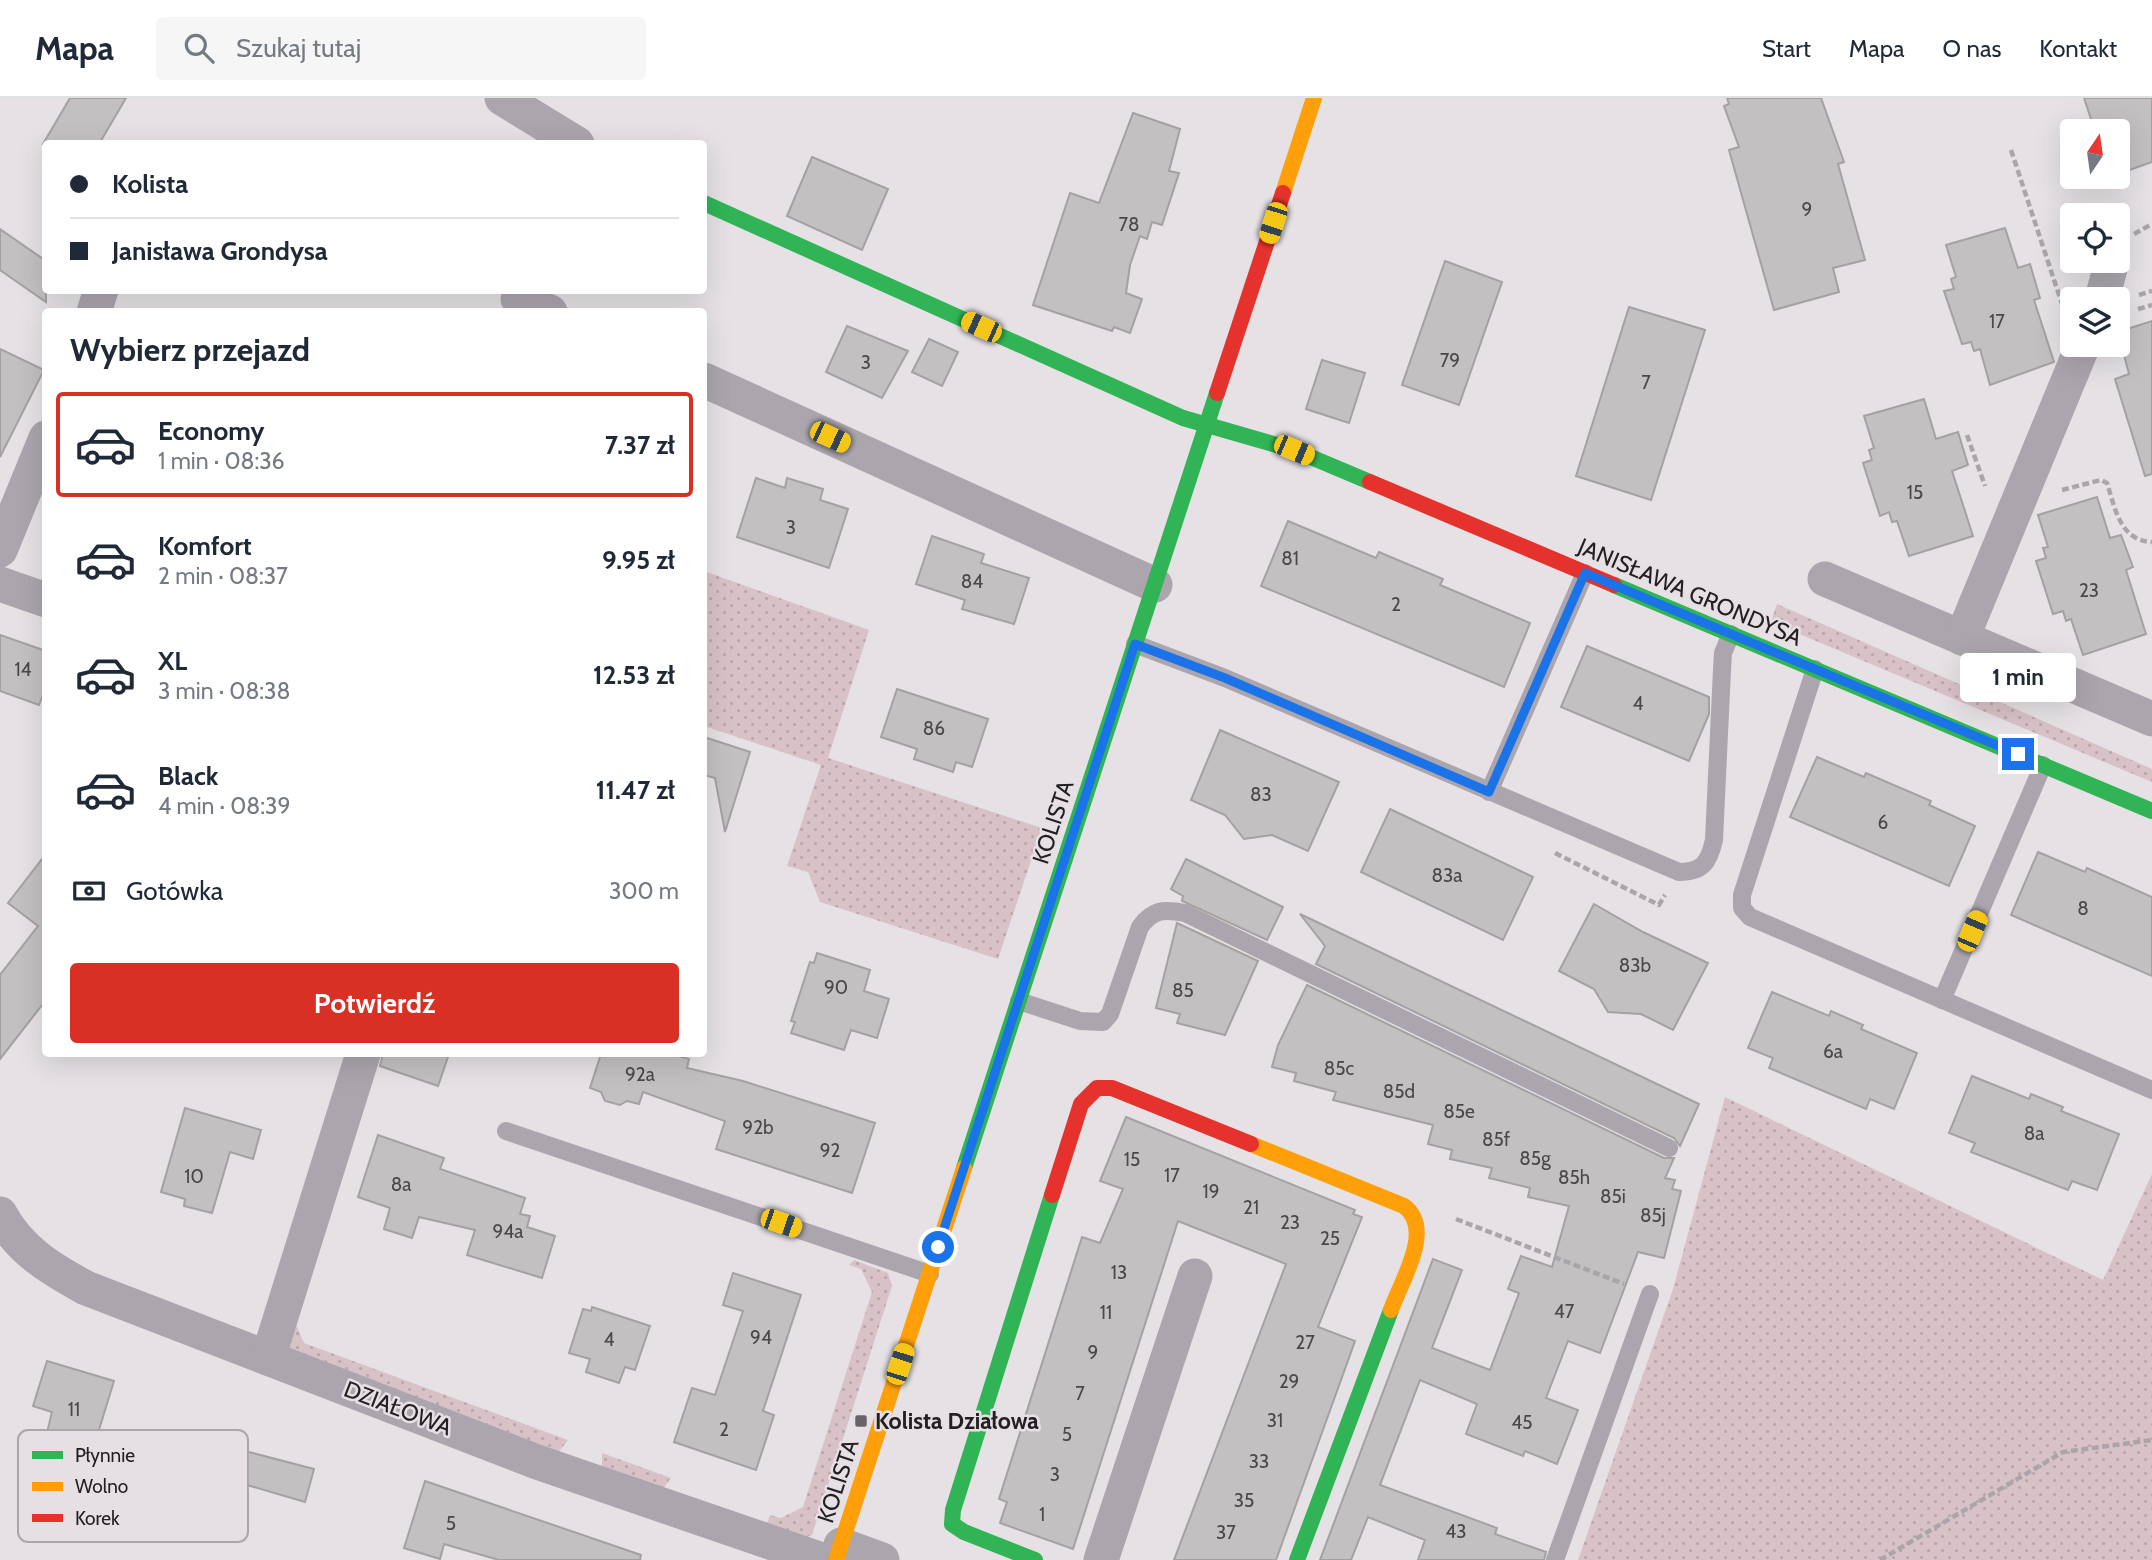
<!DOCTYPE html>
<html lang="pl">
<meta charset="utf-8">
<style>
body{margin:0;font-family:Cabin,sans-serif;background:#f6f6f7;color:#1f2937;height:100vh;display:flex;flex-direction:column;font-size:26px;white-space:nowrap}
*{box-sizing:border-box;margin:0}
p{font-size:23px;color:#747a83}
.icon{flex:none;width:38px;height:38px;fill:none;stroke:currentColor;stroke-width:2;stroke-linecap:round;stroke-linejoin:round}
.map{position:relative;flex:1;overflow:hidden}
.side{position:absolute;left:42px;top:210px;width:665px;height:749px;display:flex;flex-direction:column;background:#fff;border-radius:7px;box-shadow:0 7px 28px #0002}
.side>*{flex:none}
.banner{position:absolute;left:42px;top:42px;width:665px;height:154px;border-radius:7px;box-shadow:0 7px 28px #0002;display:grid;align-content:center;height:154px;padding:0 28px;background:#fff}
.needle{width:46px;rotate:13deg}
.tools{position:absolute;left:2060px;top:21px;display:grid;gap:14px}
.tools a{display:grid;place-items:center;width:70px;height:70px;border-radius:7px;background:#fff;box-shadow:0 7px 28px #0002;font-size:35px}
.end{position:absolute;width:32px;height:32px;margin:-16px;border:9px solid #1a73e8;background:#fff;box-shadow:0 0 0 4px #fff}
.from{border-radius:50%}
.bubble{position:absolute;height:49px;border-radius:7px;background:#fff;box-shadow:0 7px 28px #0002;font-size:23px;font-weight:700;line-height:49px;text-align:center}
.car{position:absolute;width:21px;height:42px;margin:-21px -10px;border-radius:9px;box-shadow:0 0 5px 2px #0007;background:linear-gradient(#f5c518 24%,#345 0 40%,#f5c518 0 76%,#345 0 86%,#f5c518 0)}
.banner b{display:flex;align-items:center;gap:24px;height:66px;font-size:26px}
.banner b+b{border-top:2px solid #e0e1e3}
.banner i{width:18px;height:18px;background:#1f2937}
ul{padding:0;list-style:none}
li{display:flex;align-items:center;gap:21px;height:105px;margin:0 14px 10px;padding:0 14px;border:4px solid transparent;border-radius:7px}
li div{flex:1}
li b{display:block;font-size:26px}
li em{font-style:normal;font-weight:700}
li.current{border-color:#d93025}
li>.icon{width:63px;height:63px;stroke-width:1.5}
h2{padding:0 28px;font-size:32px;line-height:84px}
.pay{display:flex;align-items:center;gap:18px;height:77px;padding:0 28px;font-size:26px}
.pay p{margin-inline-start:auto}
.primary-button{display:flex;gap:14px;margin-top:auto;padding:14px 28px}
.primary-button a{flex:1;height:80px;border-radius:7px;background:#d93025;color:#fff;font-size:28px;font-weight:700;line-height:80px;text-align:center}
header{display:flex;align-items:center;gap:42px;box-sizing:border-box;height:98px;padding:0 35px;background:#fff;border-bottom:2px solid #e0e1e3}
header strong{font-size:33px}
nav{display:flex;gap:38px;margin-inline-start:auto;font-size:24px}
.search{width:490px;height:63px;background:#f6f6f7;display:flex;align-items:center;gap:18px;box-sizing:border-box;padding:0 24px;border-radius:7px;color:#747a83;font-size:26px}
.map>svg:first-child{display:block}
</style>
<header>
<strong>Mapa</strong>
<div class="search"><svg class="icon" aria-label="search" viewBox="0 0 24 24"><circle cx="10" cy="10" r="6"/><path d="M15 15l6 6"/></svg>Szukaj tutaj</div>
<nav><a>Start</a><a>Mapa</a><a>O nas</a><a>Kontakt</a></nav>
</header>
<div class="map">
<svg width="2152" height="1462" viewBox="0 0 2152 1462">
<defs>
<pattern id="grass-dots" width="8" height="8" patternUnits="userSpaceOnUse" patternTransform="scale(1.75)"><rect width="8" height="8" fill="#d8c2c7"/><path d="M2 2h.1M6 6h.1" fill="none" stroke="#b9a6ab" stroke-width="1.8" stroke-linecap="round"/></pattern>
</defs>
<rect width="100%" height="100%" fill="#e5e1e4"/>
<g fill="url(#grass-dots)">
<polygon points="704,473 869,532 828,660 1042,730 998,861 820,804 808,774 787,768 821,667 704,628"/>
<polygon points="1777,506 2152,671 2152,684 1771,524"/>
<polygon points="1725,999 2103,1182 2152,1076 2152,1462 1578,1462 1673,1191"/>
<polygon points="854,1162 888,1175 892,1188 812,1437 802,1441 766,1429 770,1417 781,1420 803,1409 872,1194 861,1171 849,1167"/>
<polygon points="295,1224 304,1245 568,1342 557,1356 292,1256 286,1246"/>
<polygon points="602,1355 671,1380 662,1392 602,1371"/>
</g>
<g fill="#c3c0c2" stroke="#a5a1a3" stroke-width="2">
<polygon points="70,0 126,0 99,46 43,46"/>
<polygon points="1727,0 1821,0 1844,64 1838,66 1865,162 1833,170 1839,194 1774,212 1729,52 1739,49 1724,8 1729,6"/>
<polygon points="2084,0 2152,0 2152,64 2118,76 2118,33 2095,33"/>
<polygon points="1133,15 1180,31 1169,73 1179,75 1162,127 1152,124 1147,141 1140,138 1130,167 1126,195 1142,201 1130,235 1114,229 1112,233 1033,207 1070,95 1099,105"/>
<polygon points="812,59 888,91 862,152 787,118"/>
<polygon points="2005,130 2018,170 2030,166 2040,200 2034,202 2054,264 1990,287 1980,251 1974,253 1971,244 1962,246 1944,193 1954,191 1951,181 1956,179 1946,147"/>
<polygon points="0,131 46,163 46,204 0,172"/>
<polygon points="1445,163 1502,184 1459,307 1402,287"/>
<polygon points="1629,209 1705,232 1651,402 1576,378"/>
<polygon points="2152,223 2152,376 2145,378 2115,281 2129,276 2118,234"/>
<polygon points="847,228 908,253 882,300 826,274"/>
<polygon points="929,241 958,254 942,288 912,274"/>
<polygon points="0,251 44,272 0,359"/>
<polygon points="1322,262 1365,275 1349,325 1306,311"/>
<polygon points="1924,301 1936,341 1958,334 1968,367 1952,373 1973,438 1909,458 1897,423 1892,424 1889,414 1880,418 1863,365 1872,362 1869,352 1874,350 1864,318"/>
<polygon points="756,380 785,390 787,380 823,391 820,402 848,411 829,470 737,439"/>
<polygon points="2097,399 2110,440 2121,437 2133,469 2126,472 2146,536 2083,557 2071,521 2066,523 2063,513 2053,516 2036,463 2046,460 2043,450 2048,449 2038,417"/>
<polygon points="1288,423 1376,460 1379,454 1443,481 1440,487 1530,525 1504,589 1261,488"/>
<polygon points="932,438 984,456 981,465 1029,480 1014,526 962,511 965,502 916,486"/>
<polygon points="0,537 46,553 46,589 39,607 0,593"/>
<polygon points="1587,548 1709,599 1709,616 1689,663 1561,609"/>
<polygon points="897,591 988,621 972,669 956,664 953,674 914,661 917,651 881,639"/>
<polygon points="1220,632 1339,684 1308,753 1272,737 1244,741 1225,717 1191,702"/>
<polygon points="704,639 750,654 725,734 715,680 704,677"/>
<polygon points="1817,659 1864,679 1866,675 1931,703 1929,707 1975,728 1949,788 1790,719"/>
<polygon points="1390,711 1533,779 1503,842 1361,774"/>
<polygon points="2038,754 2085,774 2087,770 2152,799 2152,878 2011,817"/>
<polygon points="46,756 46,902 0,961 0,877 38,828 8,805"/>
<polygon points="1186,761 1283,809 1267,842 1182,803 1183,798 1171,791"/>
<polygon points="1594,806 1643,834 1708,865 1673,932 1641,916 1608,914 1594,891 1559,873"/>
<polygon points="1300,816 1699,1006 1680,1048 1674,1040 1316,866 1325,848"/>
<polygon points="1177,825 1258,863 1225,937 1177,925 1180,916 1156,910"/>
<polygon points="817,855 870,872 864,893 889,901 877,940 851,932 844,952 791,935 795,924 791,923 810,864 814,865"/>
<polygon points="1307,887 1664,1060 1674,1060 1665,1080 1675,1082 1672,1091 1681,1093 1664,1160 1638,1154 1600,1255 1568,1243 1546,1300 1578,1312 1557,1366 1525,1353 1523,1358 1466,1336 1477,1306 1420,1282 1380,1387 1497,1430 1495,1436 1546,1454 1544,1462 1418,1462 1425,1442 1368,1419 1351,1462 1320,1462 1433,1161 1462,1172 1432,1250 1490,1272 1519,1195 1508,1191 1521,1158 1552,1169 1569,1108 1528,1099 1530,1090 1489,1080 1492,1070 1450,1061 1452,1052 1428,1046 1433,1027 1333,1002 1336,994 1294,983 1296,975 1272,969 1278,947"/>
<polygon points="1772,894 1829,918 1831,913 1863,927 1861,931 1917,955 1894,1011 1870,1001 1866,1011 1769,970 1773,960 1748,950"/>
<polygon points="383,956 449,956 438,988 380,968"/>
<polygon points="601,956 671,956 689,961 687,970 743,983 875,1025 852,1095 716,1051 725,1023 643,994 639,1006 627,1003 620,1007 605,1003 601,994 590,990"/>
<polygon points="1972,978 2029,1001 2031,996 2063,1009 2061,1013 2119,1036 2097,1092 2072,1083 2068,1092 1971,1054 1975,1045 1949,1035"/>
<polygon points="185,1010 261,1032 253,1061 230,1054 212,1115 184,1108 185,1101 161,1094"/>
<polygon points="1126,1019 1355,1112 1353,1116 1362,1119 1318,1229 1355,1243 1276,1462 1174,1462 1286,1166 1178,1123 1073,1451 1000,1425 1007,1404 999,1401 1082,1139 1100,1145 1123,1091 1100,1083"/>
<polygon points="378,1037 444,1060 440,1071 525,1100 520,1116 530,1118 527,1129 555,1138 542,1180 467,1157 475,1132 419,1119 412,1140 384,1131 390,1110 358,1099"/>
<polygon points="733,1175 801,1197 763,1313 774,1317 756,1372 674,1344 692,1290 715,1297 743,1213 723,1207"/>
<polygon points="592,1209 650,1228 635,1272 625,1269 619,1285 586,1274 590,1261 569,1255 583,1211 591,1213"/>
<polygon points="47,1263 114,1283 90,1361 44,1347 52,1314 33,1308"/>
<polygon points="196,1333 210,1338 211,1335 243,1347 241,1352 314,1371 305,1404 230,1382 226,1394 172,1375 185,1337 194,1340"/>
<polygon points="425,1383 641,1457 640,1462 499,1462 444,1446 440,1461 404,1450"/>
</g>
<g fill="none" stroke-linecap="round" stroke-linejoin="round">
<g stroke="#a9a5aa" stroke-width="4.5" stroke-dasharray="7 3.5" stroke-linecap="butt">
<polyline points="2011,52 2065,215"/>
<polyline points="2134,136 2152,126"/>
<polyline points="2139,197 2152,193"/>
<polyline points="2138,211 2152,207"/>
<polyline points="1967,337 1985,388"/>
<path d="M 2062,392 L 2101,382 L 2107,385 C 2115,410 2120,443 2152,444"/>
<polyline points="1555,755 1659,807 1665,797"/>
<polyline points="1456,1121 1624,1186"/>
<polyline points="1880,1462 2063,1354 2152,1342"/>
</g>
<g stroke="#aba5ae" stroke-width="18">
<path d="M 1135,546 L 1225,580 L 1679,774 C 1703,774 1709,764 1714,742 L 1722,572 L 1723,555 L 1731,536"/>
<polyline points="1815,571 1742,797 1742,810 1750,819 2152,992"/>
<polyline points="1489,694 1585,475"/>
<polyline points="1942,902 2043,667"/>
<path d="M 1019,903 L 1080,923 L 1103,924 L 1110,916 L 1140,829 C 1153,811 1164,811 1185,815 L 1669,1050"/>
<polyline points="506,1033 930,1176"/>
<polyline points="1555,1462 1650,1196"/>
</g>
<g stroke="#aba5ae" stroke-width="35">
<polyline points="502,0 577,46"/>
<polyline points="518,201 550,214"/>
<polyline points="2102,201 2112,163"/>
<polyline points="94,214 101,192"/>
<polyline points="704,282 1155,487"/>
<polyline points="0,452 46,340"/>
<polyline points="1825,481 2152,621"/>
<polyline points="0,486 46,502"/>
<polyline points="1962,540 2083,247"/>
<path d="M 0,1116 C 19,1152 51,1171 86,1190 L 537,1364 L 822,1462"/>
<polyline points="268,1260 363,956"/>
<polyline points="841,1447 882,1462"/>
<polyline points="1101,1462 1195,1178"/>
</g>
<g stroke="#30b455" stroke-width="16">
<polyline points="704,105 1183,320 1294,352 1370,384"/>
<polyline points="1614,487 2152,713"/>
<polyline points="964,1070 1217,295"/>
<polyline points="1035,1462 964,1434 952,1426 953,1412 1052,1097"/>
<polyline points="1297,1462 1391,1212"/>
</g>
<g stroke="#ff9f0a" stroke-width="16">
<polyline points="1283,95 1314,0"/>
<path d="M 1251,1046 L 1404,1108 C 1435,1131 1401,1183 1391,1212"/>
<polyline points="836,1462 964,1070"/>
</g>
<g stroke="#e5322d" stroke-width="16">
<polyline points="1217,295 1283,95"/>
<polyline points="1370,384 1614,487"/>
<polyline points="1052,1097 1081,1006 1097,990 1112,990 1251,1046"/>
</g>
</g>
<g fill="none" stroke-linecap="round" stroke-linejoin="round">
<polyline stroke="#1a73e8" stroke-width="9" points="938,1149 1135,546 1225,580 1489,694 1585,475 2018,656"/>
</g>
<rect fill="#666466" stroke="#e6e0e5" stroke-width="2.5" x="854" y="1316" width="14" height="14" rx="3.5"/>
<g text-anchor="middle" stroke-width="5" stroke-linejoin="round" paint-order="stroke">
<g font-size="19" fill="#4a484a">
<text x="1807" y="118">9</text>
<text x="1129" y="133">78</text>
<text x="1997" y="230">17</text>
<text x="1450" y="269">79</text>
<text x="866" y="271">3</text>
<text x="1646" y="291">7</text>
<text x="1915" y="401">15</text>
<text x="791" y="436">3</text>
<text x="1290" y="467">81</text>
<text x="972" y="490">84</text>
<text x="2089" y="499">23</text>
<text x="1396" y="513">2</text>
<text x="23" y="578">14</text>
<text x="1638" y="612">4</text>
<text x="934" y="637">86</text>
<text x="1261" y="703">83</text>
<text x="1883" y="731">6</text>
<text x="1447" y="784">83a</text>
<text x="2083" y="817">8</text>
<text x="1635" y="874">83b</text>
<text x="836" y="896">90</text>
<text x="1183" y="899">85</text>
<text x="1833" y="960">6a</text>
<text x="1339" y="977">85c</text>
<text x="640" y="983">92a</text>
<text x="1399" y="1000">85d</text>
<text x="1459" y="1020">85e</text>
<text x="758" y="1036">92b</text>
<text x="2034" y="1042">8a</text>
<text x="1496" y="1048">85f</text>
<text x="830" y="1059">92</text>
<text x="1535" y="1067">85g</text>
<text x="1132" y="1068">15</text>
<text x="1172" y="1084">17</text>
<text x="194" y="1085">10</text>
<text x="1574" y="1086">85h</text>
<text x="401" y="1093">8a</text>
<text x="1211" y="1100">19</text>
<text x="1613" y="1105">85i</text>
<text x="1251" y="1116">21</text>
<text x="1653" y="1124">85j</text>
<text x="1290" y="1131">23</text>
<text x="508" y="1140">94a</text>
<text x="1330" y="1147">25</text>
<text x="1119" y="1181">13</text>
<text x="1564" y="1220">47</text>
<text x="1106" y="1221">11</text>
<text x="761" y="1246">94</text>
<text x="609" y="1248">4</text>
<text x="1305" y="1251">27</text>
<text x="1093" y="1261">9</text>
<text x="1289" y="1290">29</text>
<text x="1080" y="1302">7</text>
<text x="74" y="1318">11</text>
<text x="1275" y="1329">31</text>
<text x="1522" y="1331">45</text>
<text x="724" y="1338">2</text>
<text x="1067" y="1343">5</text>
<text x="1259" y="1370">33</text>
<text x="1055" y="1383">3</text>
<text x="1244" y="1409">35</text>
<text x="1042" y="1423">1</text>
<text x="451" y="1432">5</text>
<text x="1456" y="1440">43</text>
<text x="1226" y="1441">37</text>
</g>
<g font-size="23" fill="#222022" stroke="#e6e0e5">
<text transform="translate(1690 494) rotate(23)" y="8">JANISŁAWA GRONDYSA</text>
<text transform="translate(1053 724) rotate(-72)" y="8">KOLISTA</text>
<text transform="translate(398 1310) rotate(21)" y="8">DZIAŁOWA</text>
<text transform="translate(838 1383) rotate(-72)" y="8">KOLISTA</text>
</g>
<g font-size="23" font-weight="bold" fill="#222022" stroke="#e6e0e5" text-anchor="start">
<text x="875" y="1331">Kolista Działowa</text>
</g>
</g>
<rect x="18" y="1332" width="230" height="112" rx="10" fill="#e6e0e5" stroke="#aba6aa" stroke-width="2"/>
<rect x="32" y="1353" width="31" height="8" fill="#30b455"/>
<rect x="32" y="1384" width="31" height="9" fill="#ff9f0a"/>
<rect x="32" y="1416" width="31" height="8" fill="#e5322d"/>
<g font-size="19" fill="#222022">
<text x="75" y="1364">Płynnie</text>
<text x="75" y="1395">Wolno</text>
<text x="75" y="1427">Korek</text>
</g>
</svg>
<div class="tools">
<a><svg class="needle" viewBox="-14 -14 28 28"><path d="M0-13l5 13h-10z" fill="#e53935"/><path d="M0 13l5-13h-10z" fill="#747a83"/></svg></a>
<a><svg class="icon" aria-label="locate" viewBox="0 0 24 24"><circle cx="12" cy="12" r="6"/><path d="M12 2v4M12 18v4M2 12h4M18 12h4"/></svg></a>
<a><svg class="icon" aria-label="layers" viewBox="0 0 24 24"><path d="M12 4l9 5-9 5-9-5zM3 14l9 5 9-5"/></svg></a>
</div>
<i class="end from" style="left:938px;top:1149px"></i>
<i class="end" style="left:2018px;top:656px"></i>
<div class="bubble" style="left:1960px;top:555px;width:116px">1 min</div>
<i class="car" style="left:1273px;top:125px;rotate:198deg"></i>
<i class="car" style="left:981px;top:229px;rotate:294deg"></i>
<i class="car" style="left:830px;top:339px;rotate:115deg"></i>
<i class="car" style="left:1294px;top:352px;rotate:113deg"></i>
<i class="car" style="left:1972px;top:833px;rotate:23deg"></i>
<i class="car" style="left:781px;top:1125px;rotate:109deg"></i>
<i class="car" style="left:900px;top:1266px;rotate:18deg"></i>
<div class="banner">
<b><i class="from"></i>Kolista</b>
<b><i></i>Janisława Grondysa</b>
</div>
<section class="side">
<h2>Wybierz przejazd</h2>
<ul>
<li class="current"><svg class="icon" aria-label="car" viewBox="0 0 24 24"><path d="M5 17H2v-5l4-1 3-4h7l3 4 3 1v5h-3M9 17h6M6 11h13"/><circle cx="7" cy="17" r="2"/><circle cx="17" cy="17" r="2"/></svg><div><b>Economy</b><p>1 min · 08:36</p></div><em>7.37 zł</em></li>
<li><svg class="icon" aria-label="car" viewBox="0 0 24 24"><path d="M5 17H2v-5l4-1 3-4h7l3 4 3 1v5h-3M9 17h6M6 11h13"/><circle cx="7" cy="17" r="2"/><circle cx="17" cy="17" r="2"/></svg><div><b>Komfort</b><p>2 min · 08:37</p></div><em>9.95 zł</em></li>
<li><svg class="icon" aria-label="car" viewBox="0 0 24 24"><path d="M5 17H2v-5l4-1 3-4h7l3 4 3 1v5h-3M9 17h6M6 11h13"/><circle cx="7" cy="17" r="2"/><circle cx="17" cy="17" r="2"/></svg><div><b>XL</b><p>3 min · 08:38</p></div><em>12.53 zł</em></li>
<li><svg class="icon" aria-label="car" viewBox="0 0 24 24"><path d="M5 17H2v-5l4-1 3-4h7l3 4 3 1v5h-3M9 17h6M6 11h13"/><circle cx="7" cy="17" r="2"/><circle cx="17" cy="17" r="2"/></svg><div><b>Black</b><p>4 min · 08:39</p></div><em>11.47 zł</em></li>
</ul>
<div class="pay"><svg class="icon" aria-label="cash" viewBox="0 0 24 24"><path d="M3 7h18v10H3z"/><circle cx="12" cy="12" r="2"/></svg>Gotówka<p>300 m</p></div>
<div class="primary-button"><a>Potwierdź</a></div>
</section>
</div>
